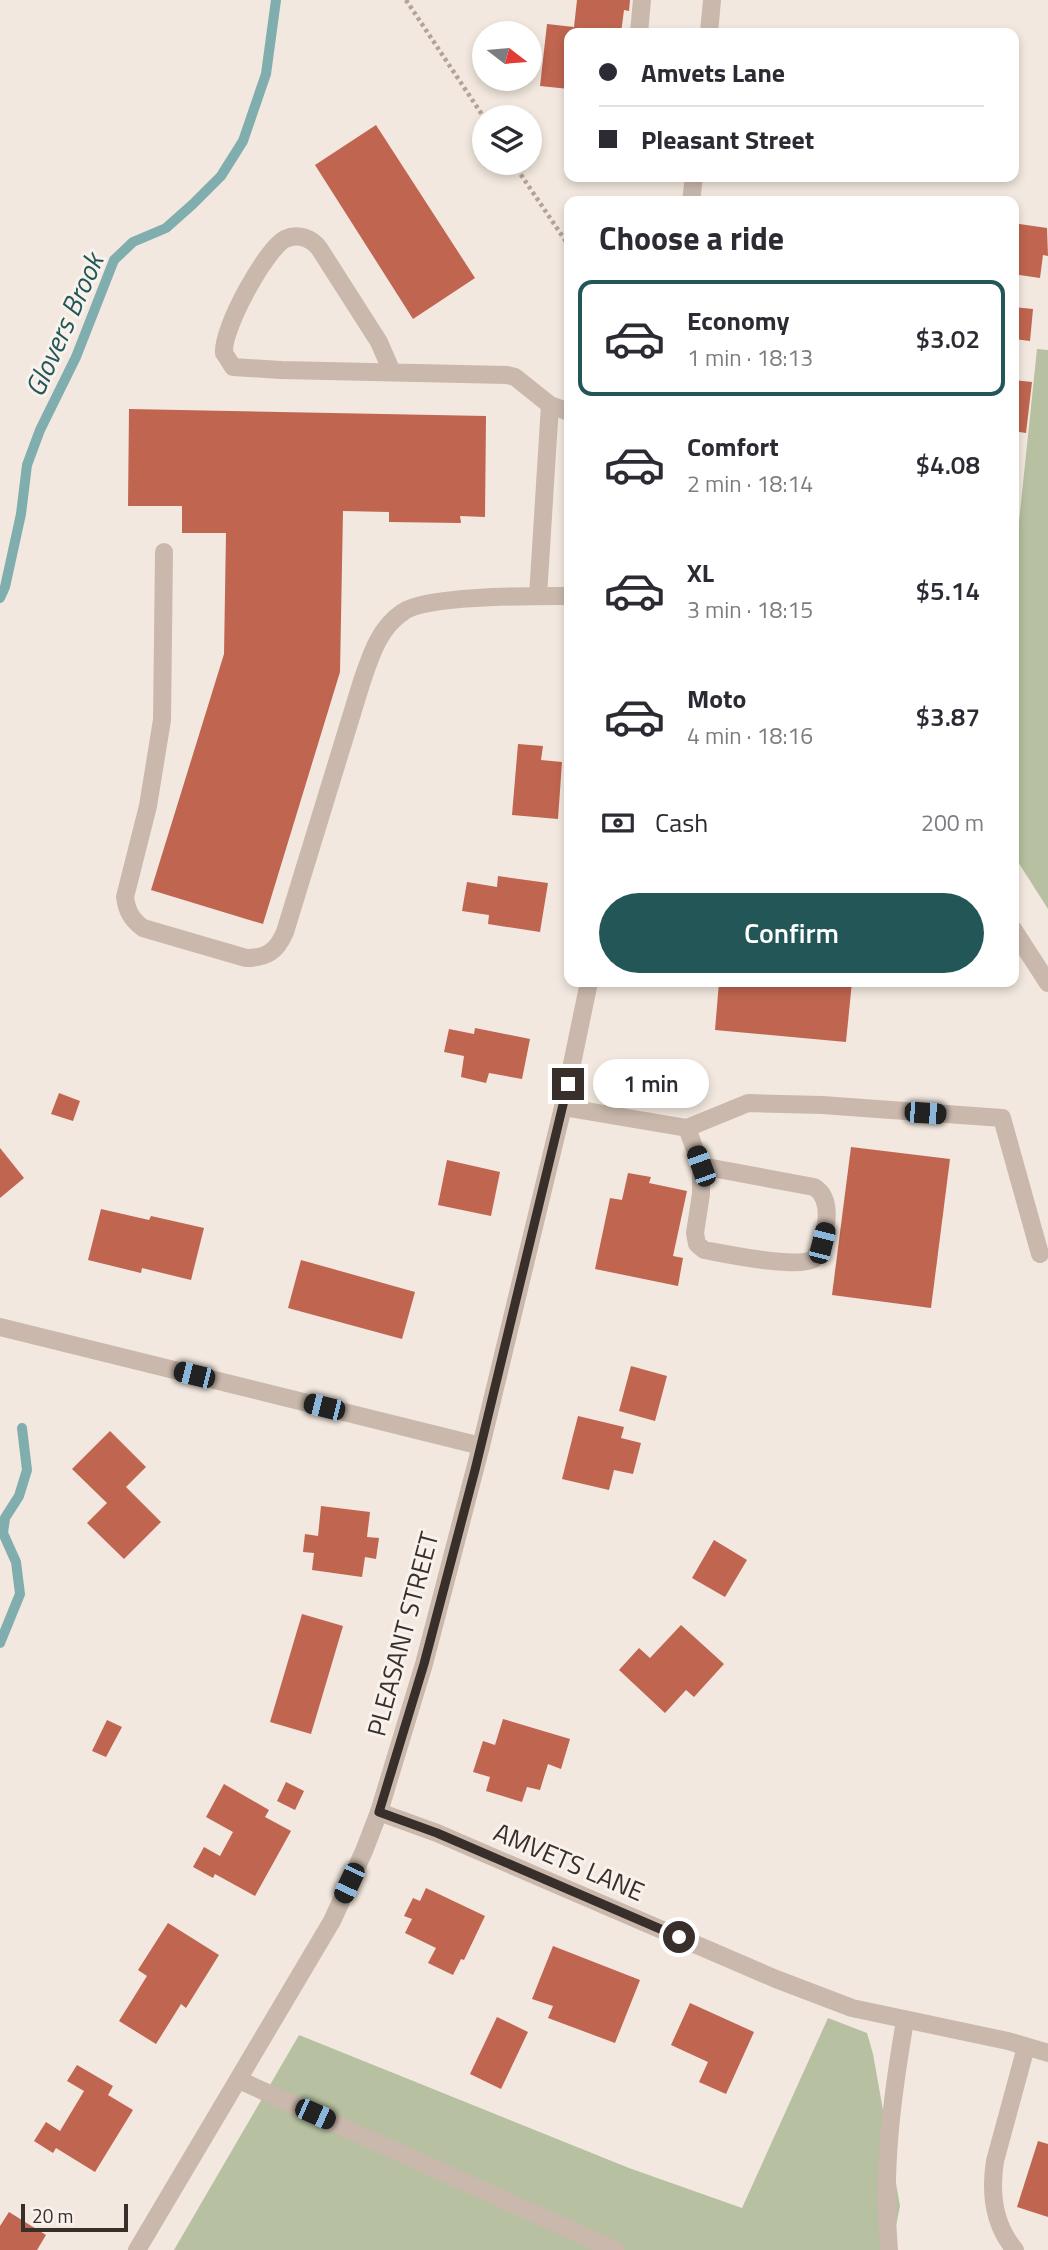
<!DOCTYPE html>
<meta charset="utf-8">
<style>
body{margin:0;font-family:"Titillium Web",sans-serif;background:#f2f2f3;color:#2b2b33;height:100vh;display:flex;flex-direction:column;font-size:26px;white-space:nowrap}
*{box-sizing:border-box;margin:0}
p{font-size:23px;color:#7c7c81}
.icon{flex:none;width:38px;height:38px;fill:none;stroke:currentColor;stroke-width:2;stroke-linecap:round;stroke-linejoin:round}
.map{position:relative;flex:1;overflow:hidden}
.panel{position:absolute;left:564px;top:196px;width:455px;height:791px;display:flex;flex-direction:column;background:#fff;border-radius:14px;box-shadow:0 4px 10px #0003}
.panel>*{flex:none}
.hud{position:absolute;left:564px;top:28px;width:455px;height:154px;border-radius:14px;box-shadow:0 4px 10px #0003;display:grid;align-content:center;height:154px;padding:0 35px;background:#fff}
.needle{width:46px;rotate:106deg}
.fabs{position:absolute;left:472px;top:21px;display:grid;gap:14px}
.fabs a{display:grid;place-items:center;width:70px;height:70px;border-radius:50%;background:#fff;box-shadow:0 4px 10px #0003;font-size:35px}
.scale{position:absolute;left:21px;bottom:18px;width:107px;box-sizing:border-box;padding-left:7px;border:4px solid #382e2a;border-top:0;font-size:19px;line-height:24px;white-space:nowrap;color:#382e2a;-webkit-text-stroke:5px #f9f2ec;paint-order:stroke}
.end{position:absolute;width:32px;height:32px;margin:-16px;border:9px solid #382e2a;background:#fff;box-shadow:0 0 0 4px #fff}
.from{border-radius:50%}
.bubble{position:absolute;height:49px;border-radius:24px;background:#fff;box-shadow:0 4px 10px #0003;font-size:23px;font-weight:600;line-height:49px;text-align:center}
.car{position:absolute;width:21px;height:42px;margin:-21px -10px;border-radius:9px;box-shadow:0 0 5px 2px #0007;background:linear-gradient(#222 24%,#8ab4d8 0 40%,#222 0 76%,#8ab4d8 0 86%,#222 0)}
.hud b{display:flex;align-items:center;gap:24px;height:66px;font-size:26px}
.hud b+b{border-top:2px solid #e1e1e2}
.hud i{width:18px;height:18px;background:#2b2b33}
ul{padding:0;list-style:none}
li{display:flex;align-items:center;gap:21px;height:116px;margin:0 14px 10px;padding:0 21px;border:4px solid transparent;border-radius:14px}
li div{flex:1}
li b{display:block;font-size:26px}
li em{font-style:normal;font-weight:600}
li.current{border-color:#225657}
li>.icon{width:63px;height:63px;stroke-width:1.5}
h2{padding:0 35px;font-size:32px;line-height:84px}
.pay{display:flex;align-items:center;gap:18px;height:77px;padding:0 35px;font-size:26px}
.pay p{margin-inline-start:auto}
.primary-button{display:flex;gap:14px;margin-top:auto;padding:14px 35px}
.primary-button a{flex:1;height:80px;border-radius:42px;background:#225657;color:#fff;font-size:28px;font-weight:600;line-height:80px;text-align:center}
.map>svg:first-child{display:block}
</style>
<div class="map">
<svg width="1048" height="2250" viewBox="0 0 1048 2250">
<rect width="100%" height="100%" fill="#f2e8df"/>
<g fill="#b7c0a0">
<polygon points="1037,349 1048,350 1048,909 1013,854 1013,580"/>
<polygon points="828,2018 867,2033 873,2054 900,2206 891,2250 174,2250 299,2035 629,2168 742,2208"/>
</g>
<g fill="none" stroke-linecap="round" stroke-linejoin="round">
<g stroke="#80adad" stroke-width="10">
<polyline points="0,598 5,587 21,514 27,465 40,430 76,357 114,260 133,242 166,228 193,204 221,176 243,141 266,74 276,0"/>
<polyline points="0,1643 20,1594 16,1562 3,1533 5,1518 19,1496 27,1470 22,1428"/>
</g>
</g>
<g fill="#bf6550">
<polygon points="577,0 630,0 629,11 624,10 621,33 569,33 569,89 540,86 547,24 574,27"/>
<polygon points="376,125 475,278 413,319 315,165"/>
<polygon points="1013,223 1047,228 1048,256 1043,255 1040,278 1013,274"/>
<polygon points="1013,307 1033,309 1030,341 1013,339"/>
<polygon points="1013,380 1032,382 1026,433 1013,431"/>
<polygon points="129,409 486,416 485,517 460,516 461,523 389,522 389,512 343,511 340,672 263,924 151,890 224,654 226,533 182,533 182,506 128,506"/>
<polygon points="518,744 543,746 541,760 562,762 558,819 512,815"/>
<polygon points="498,876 548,883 540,932 488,924 489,915 462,911 467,882 497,887"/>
<polygon points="719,982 852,982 846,1042 715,1030"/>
<polygon points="475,1028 530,1039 522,1079 489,1073 486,1083 461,1077 464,1056 444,1052 449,1029 474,1034"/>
<polygon points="59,1093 80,1101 73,1121 51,1114"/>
<polygon points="851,1147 950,1159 931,1308 832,1295"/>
<polygon points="0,1148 24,1178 0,1198"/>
<polygon points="447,1160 500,1172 491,1216 438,1205"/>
<polygon points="628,1173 651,1177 649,1183 687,1191 673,1256 683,1258 678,1286 595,1269 610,1198 622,1200"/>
<polygon points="101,1209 149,1220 151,1216 204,1228 191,1280 142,1268 141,1273 88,1260"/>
<polygon points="301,1260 415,1292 402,1339 288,1308"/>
<polygon points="631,1366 667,1376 655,1421 619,1411"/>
<polygon points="578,1416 624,1427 621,1438 641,1443 633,1474 614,1470 609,1490 562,1479"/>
<polygon points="110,1431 146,1467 126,1487 161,1522 124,1559 87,1523 107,1503 72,1469"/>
<polygon points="321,1506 370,1512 367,1537 379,1538 376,1559 365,1557 362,1577 312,1570 314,1553 303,1552 305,1534 318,1536"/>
<polygon points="714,1540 747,1560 725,1597 692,1578"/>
<polygon points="302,1614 343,1626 311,1734 270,1722"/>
<polygon points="681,1625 724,1664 694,1697 686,1690 665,1713 619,1670 639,1648 650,1658"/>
<polygon points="503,1719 570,1739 561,1769 548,1764 540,1790 527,1787 522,1802 486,1791 490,1777 473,1772 483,1741 495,1745"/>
<polygon points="107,1720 122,1727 106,1757 92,1751"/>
<polygon points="286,1782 304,1791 295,1810 277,1801"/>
<polygon points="224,1784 269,1810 265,1817 291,1831 255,1896 215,1874 213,1878 193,1867 204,1847 220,1856 233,1832 206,1817"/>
<polygon points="426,1888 485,1916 464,1960 461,1959 453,1975 428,1963 436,1948 405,1933 412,1919 404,1916 413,1898 420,1901"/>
<polygon points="168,1923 219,1955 186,2008 181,2004 156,2044 119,2021 147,1976 138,1970"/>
<polygon points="553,1946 640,1980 615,2043 548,2018 553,2006 532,1999"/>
<polygon points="690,2003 754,2032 726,2094 699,2082 708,2062 671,2045"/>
<polygon points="497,2017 528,2032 501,2089 470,2074"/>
<polygon points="77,2065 113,2086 108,2095 133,2110 95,2172 56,2148 53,2153 34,2141 46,2122 60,2131 84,2091 67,2081"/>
<polygon points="1038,2141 1048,2144 1048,2217 1017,2207"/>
<polygon points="9,2212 46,2235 37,2250 0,2250 0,2226"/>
</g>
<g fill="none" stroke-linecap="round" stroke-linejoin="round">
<g stroke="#b5a296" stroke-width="4.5" stroke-dasharray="3.5 3.5" stroke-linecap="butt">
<polyline points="406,0 485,119"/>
<polyline points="513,163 569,246"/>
</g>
<g stroke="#cab8ac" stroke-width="18">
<polyline points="639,33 642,0"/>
<polyline points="709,33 712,0"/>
<polyline points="691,201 694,177"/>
<path d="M 392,372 L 379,342 L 319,248 C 311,238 298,233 285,239 C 265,250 222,329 224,353 L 233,367 L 281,370 L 507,375 L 515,377 L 550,405 L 569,412"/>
<path d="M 164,552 L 162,720 L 148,806 L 125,897 C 127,911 131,919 143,928 L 246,958 C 267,958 277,951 285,932 L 362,681 C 371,655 379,628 403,612 C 427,595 535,596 569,596"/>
<polyline points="538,596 550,405"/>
<polyline points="1013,929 1048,983"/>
<polyline points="563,1107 687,1128 748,1103 822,1105 1002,1118 1040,1254"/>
<path d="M 687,1128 L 701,1166 L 814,1187 C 836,1200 825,1241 814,1259 C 796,1269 726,1254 704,1250 L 697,1244 L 695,1233 L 701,1194 L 701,1166"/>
<polyline points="0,1327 481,1446"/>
<polyline points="379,1812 437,1833 776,1979 852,2008 1008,2041 1048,2053"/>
<polyline points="239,2080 615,2250"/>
<polyline points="137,2250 332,1921 364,1851 379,1812 424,1664 481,1446 563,1107 589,982"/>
<path d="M 889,2250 C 882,2173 892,2096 905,2021"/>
<path d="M 1015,2250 C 993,2224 990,2193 995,2161 L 1026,2047"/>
</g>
</g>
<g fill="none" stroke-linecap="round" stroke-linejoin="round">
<polyline stroke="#382e2a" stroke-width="9" points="568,1084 475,1470 424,1664 379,1812 437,1833 679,1937"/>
</g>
<g text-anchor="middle" stroke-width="6" stroke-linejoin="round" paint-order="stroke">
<g font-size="26" fill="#382e2a" stroke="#f9f2ec">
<text transform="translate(403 1634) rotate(-75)" y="9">PLEASANT STREET</text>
<text transform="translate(569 1862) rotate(23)" y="9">AMVETS LANE</text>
</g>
<g font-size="28" font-style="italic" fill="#225657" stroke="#f9f2ec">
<text transform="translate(64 325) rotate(-66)" y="10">Glovers Brook</text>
</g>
</g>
</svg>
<div class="fabs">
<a><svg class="needle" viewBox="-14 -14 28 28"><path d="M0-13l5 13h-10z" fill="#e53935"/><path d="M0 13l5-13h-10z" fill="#7c7c81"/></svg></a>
<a><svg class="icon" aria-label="layers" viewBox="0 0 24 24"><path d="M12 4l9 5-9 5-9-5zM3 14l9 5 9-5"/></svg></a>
</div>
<div class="scale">20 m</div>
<i class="end from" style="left:679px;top:1937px"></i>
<i class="end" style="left:568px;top:1084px"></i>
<div class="bubble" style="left:593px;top:1059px;width:116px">1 min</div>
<i class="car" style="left:925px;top:1113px;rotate:94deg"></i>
<i class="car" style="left:701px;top:1166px;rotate:340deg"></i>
<i class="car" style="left:822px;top:1243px;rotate:14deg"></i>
<i class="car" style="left:194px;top:1375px;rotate:284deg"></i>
<i class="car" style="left:324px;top:1407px;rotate:284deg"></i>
<i class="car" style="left:349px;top:1883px;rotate:205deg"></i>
<i class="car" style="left:315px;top:2114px;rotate:114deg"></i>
<div class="hud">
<b><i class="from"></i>Amvets Lane</b>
<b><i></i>Pleasant Street</b>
</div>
<section class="panel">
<h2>Choose a ride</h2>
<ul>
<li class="current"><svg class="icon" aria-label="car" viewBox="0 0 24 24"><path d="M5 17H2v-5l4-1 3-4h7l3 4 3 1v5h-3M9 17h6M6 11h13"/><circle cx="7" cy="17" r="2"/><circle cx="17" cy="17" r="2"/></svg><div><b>Economy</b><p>1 min · 18:13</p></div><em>$3.02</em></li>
<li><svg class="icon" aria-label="car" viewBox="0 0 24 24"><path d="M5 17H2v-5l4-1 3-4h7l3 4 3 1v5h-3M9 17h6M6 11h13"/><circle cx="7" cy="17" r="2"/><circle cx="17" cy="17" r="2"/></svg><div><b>Comfort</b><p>2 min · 18:14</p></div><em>$4.08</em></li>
<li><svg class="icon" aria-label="car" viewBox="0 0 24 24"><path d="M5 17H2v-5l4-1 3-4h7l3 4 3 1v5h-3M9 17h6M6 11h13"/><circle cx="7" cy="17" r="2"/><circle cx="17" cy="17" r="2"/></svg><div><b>XL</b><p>3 min · 18:15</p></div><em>$5.14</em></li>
<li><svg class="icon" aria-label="car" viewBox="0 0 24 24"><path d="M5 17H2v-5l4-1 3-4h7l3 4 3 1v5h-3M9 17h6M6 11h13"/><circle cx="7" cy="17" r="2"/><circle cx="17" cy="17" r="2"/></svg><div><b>Moto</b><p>4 min · 18:16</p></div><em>$3.87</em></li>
</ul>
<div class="pay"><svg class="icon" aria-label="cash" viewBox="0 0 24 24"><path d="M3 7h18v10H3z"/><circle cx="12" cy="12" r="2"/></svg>Cash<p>200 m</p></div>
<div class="primary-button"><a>Confirm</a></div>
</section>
</div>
